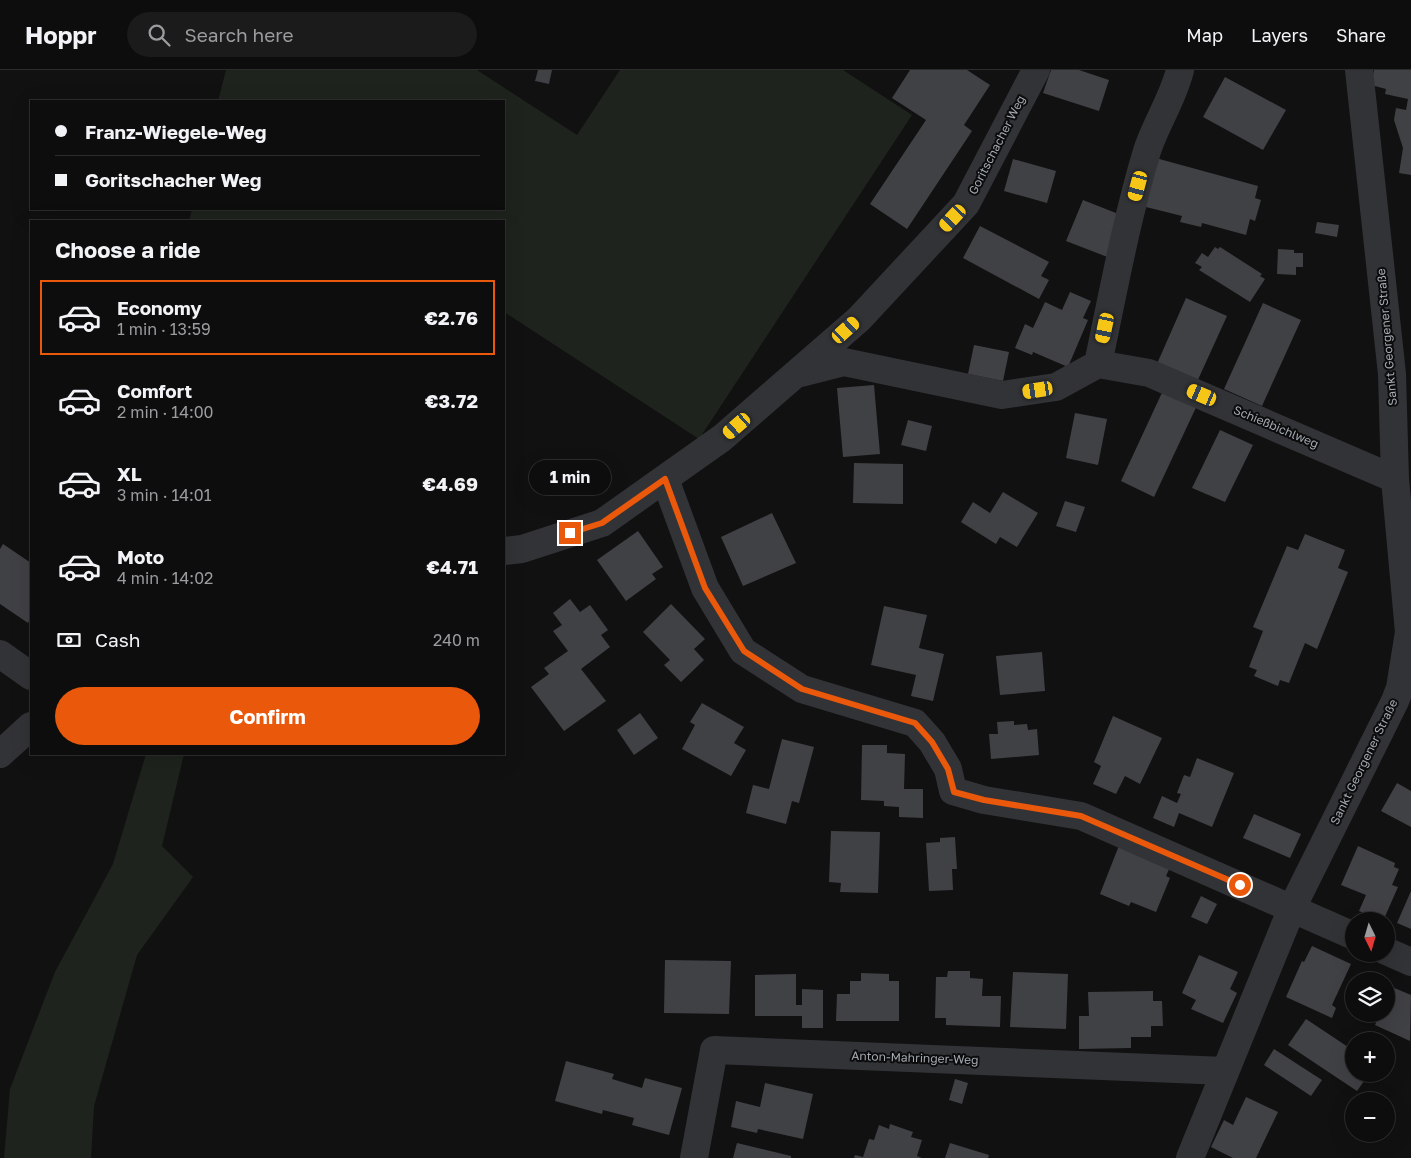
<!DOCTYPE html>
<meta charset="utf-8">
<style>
body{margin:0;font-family:"Golos Text",sans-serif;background:#1b1b1c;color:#f1f3f6;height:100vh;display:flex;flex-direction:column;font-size:19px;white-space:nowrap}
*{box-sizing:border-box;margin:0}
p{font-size:16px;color:#9a9c9e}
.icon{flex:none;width:28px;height:28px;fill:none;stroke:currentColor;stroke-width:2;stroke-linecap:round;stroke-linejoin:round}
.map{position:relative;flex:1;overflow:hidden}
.panel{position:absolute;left:30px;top:150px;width:475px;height:535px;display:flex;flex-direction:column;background:#0d0d0e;border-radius:0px;box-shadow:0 5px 20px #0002,0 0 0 1px #2d2d2e}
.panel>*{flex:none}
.hud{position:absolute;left:30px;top:30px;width:475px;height:110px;border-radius:0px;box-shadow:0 5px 20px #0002,0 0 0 1px #2d2d2e;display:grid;align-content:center;height:110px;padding:0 25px;background:#0d0d0e}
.needle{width:32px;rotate:175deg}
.fabs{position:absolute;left:1345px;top:842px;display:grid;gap:10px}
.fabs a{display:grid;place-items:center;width:50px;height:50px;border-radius:50%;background:#0d0d0e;box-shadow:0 5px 20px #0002,0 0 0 1px #2d2d2e;font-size:25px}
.end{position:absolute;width:22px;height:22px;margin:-11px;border:6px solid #ea580c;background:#fff;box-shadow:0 0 0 2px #fff}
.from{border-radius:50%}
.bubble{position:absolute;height:35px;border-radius:18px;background:#0d0d0e;box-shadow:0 5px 20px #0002,0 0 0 1px #2d2d2e;font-size:16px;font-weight:700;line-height:35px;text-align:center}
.car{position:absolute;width:15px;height:30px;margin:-15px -8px;border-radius:6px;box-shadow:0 0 4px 1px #0007;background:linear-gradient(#f5c518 24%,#345 0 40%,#f5c518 0 76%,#345 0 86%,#f5c518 0)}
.hud b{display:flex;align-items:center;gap:18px;height:48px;font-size:19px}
.hud b+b{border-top:1px solid #2d2d2e}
.hud i{width:12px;height:12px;background:#f1f3f6}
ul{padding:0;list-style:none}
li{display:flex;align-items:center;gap:15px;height:75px;margin:0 10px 8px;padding:0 15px;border:2px solid transparent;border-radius:0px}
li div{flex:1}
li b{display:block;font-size:19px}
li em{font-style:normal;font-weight:700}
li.current{border-color:#ea580c}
li>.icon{width:45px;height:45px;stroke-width:1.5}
h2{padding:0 25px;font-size:22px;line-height:60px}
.pay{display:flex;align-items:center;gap:12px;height:55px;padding:0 25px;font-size:19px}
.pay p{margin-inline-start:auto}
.primary-button{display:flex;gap:10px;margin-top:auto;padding:10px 25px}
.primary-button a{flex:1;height:58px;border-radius:30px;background:#ea580c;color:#fff;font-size:20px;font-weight:700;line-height:58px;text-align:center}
header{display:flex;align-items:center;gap:30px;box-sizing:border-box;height:70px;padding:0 25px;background:#0d0d0e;border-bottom:1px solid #2d2d2e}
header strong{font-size:24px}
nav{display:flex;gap:28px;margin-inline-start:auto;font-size:18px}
.search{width:350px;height:45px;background:#1b1b1c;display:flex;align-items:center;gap:12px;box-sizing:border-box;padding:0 18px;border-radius:28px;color:#9a9c9e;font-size:19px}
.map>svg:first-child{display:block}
</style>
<header>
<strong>Hoppr</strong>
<div class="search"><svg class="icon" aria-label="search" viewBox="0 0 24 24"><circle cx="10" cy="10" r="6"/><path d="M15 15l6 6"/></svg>Search here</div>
<nav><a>Map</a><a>Layers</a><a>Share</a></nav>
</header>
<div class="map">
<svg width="1411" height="1088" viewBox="0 0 1411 1088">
<rect width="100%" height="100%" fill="#111112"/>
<g fill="#1e241d">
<polygon points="226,0 477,0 577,65 620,0 843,0 912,45 699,369 504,242 504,151 189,151 192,139 504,139 504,31 218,31"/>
<polygon points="146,684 184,684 162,776 193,807 137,885 94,1036 91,1088 4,1088 10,1019 55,902 113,794"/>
</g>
<g fill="#404145">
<polygon points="538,0 552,0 549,14 535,11"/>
<polygon points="910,0 967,0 990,15 964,55 972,61 907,159 870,134 926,50 892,28"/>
<polygon points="1051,0 1079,0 1109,10 1099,41 1043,23"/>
<polygon points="1374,0 1411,0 1411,105 1399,103 1403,78 1394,50 1396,38 1406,40 1408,29 1385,24 1386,19 1371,15"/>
<polygon points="1225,7 1286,40 1263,80 1203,47"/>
<polygon points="1152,87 1258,116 1255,128 1261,130 1255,151 1250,149 1246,165 1202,153 1201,157 1180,152 1182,146 1138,135"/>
<polygon points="1013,89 1056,101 1047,133 1004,121"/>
<polygon points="1083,130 1126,147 1110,188 1066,171"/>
<polygon points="1317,152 1339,155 1337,167 1315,163"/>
<polygon points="980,156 1049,192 1041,206 1049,210 1039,229 963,188"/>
<polygon points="1215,177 1218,179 1220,177 1262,204 1260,206 1265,209 1250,232 1199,200 1202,197 1195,193 1202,183 1208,187"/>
<polygon points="1278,179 1294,180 1294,183 1303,183 1303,197 1296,197 1296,205 1277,204"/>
<polygon points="1070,222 1091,231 1083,248 1088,250 1068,297 1033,282 1032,285 1015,278 1025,254 1033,258 1045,232 1062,240"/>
<polygon points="1186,228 1227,246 1196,314 1156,296"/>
<polygon points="1263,233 1301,250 1262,336 1224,319"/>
<polygon points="974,275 1009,282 1003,311 968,304"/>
<polygon points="1166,314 1200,329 1154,427 1121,411"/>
<polygon points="874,315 880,384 843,387 837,318"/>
<polygon points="1075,343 1107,349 1098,395 1066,388"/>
<polygon points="908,350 932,356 926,381 901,375"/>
<polygon points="1220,360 1253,375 1225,432 1192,418"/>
<polygon points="854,393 903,394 903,434 853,433"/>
<polygon points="1003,422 1038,443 1017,477 1000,467 996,474 961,452 973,432 990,443"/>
<polygon points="1065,431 1085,437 1076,462 1056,456"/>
<polygon points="772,443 796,493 743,516 721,467"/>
<polygon points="638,461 663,497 652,504 656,509 626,531 597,490"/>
<polygon points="1305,464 1345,480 1338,498 1348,502 1317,579 1305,573 1289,613 1280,610 1278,616 1254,606 1257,600 1249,597 1263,561 1253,557 1287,476 1298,480"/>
<polygon points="3,474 31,493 31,548 28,553 0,534 0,479"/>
<polygon points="570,529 580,542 590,535 608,560 601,565 610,577 581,599 606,631 564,661 531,617 549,604 544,598 568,581 553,561 562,555 553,543"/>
<polygon points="671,534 705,569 694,579 704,590 681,612 664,595 670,590 643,562"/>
<polygon points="884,536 927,545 919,578 944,584 933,631 911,626 916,605 871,595"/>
<polygon points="1042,582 1045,621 1000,625 996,586"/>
<polygon points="702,633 744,657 734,673 746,680 731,706 682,679 695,655 690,652"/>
<polygon points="640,643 658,668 634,685 617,660"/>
<polygon points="1113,646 1162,668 1140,714 1125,706 1116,724 1093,714 1101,696 1094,692"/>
<polygon points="1014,651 1014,655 1027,654 1028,660 1037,659 1039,685 991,689 989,664 998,664 997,652"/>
<polygon points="782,669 814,677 799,733 792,731 786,754 746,743 753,715 769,719"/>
<polygon points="862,675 887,675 887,683 905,684 904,719 923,719 923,748 899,747 899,737 884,736 884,731 861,730"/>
<polygon points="1197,688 1234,703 1212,757 1179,743 1174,757 1153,748 1162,726 1177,733 1181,724 1177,723 1184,705 1190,707"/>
<polygon points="1397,713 1411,721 1411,757 1381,741"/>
<polygon points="1254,744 1301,764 1290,788 1243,768"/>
<polygon points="831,761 880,762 878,823 840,822 841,813 829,812"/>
<polygon points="955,767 957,799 952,799 953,820 929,821 926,773 940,772 940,768"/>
<polygon points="1120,773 1171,795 1166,806 1170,808 1156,842 1131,832 1129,836 1100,824"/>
<polygon points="1358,776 1395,793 1394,797 1399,799 1392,815 1398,817 1383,851 1359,841 1366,825 1341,815"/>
<polygon points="1411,821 1411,859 1397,853"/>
<polygon points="1201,826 1217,834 1207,854 1191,847"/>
<polygon points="1312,876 1351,894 1332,935 1336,938 1332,948 1286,927 1302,891 1304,892"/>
<polygon points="1199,885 1238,902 1230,919 1237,923 1223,953 1191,939 1196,930 1182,923"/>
<polygon points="665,890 731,891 729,944 664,943"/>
<polygon points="948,901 970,901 970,908 983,909 982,926 1001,926 1000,957 946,955 946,948 935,948 936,907 947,907"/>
<polygon points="1013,902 1068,904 1066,959 1010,957"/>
<polygon points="861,903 889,904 889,911 899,911 899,951 836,951 837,924 850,924 850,911 861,911"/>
<polygon points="796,904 796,935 802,935 802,919 823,920 823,958 802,958 802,946 755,946 755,905"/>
<polygon points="1392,917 1411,925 1410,971 1375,955 1380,944 1386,944 1386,930"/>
<polygon points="1153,921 1153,931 1162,931 1163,956 1151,956 1151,967 1131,967 1131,978 1079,979 1079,946 1089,946 1088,922"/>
<polygon points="1306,949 1354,981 1354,1004 1369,1004 1357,1021 1288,975"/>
<polygon points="1274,979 1322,1010 1311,1026 1264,995"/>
<polygon points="566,991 614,1004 612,1009 642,1018 645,1008 682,1018 669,1065 632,1055 634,1048 603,1040 602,1044 555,1031"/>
<polygon points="955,1009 968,1013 962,1034 949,1030"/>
<polygon points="765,1013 813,1024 803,1069 758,1059 757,1063 731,1057 736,1031 760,1037"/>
<polygon points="1246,1027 1278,1042 1256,1088 1233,1088 1211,1077 1224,1050 1233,1055"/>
<polygon points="890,1054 913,1062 911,1067 922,1070 917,1086 922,1088 854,1088 855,1085 863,1087 869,1069 874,1070 879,1055 889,1059"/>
<polygon points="737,1073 791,1086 791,1088 733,1088"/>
<polygon points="950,1073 989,1085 988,1088 945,1088"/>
</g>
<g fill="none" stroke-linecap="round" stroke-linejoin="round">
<g stroke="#323336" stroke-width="28">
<path d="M 1098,294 C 1113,223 1126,151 1147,81 C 1156,53 1173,29 1180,0"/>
<polyline points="801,303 844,292 1002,325 1056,317 1098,294 1149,303 1395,409"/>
<polyline points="665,409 705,518 743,581 802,619 915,653 932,672 948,699 953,721 984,730 1081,746 1354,866"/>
<polyline points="504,481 522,479 602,453 722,368 859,249 966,134 1036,0"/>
<polyline points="0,584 31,606"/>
<polyline points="0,684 31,656"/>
<polyline points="1386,881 1411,892"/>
<polyline points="694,1088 714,980 1225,1001"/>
<polyline points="1190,1088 1292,838 1395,631 1400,618 1409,562 1395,409 1392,304 1359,0"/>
</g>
</g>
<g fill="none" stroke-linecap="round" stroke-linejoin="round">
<polyline stroke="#ea580c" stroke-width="6" points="570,463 602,453 665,409 705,518 744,581 802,619 915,653 932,672 948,699 954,722 984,730 1081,746 1240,815"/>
</g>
<g text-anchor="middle" stroke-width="4" stroke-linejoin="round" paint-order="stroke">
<g font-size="12" fill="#a3aab1" stroke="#0c0c0d">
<text transform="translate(997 75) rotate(-63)" y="4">Goritschacher Weg</text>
<text transform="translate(1387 267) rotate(-95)" y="4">Sankt Georgener Straße</text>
<text transform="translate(1276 357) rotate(23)" y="4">Schießbichlweg</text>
<text transform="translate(1364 692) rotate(-64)" y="4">Sankt Georgener Straße</text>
<text transform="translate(915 988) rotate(2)" y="4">Anton-Mahringer-Weg</text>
</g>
</g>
</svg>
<div class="fabs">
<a><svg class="needle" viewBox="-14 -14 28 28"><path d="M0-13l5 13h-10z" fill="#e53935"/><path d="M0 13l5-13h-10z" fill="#9a9c9e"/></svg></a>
<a><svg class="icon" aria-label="layers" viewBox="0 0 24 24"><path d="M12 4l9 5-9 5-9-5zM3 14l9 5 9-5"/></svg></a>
<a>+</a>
<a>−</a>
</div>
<i class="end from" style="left:1240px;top:815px"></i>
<i class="end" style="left:570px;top:463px"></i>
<div class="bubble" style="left:529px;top:390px;width:82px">1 min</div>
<i class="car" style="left:1138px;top:116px;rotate:195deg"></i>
<i class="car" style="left:953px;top:148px;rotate:223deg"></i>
<i class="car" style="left:1105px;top:258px;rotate:192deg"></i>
<i class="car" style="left:846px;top:260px;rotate:48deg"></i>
<i class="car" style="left:1038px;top:320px;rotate:261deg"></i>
<i class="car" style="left:1202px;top:325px;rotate:293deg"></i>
<i class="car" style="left:737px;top:356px;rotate:229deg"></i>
<div class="hud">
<b><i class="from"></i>Franz-Wiegele-Weg</b>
<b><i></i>Goritschacher Weg</b>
</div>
<section class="panel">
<h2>Choose a ride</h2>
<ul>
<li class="current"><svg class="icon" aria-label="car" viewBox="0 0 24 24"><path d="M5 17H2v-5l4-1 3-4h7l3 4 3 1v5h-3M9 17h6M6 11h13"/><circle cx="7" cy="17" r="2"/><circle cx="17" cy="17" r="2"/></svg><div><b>Economy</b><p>1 min · 13:59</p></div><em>€2.76</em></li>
<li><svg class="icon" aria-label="car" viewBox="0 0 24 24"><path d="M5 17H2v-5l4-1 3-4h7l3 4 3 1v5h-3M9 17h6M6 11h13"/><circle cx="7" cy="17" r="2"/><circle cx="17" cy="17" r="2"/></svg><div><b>Comfort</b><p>2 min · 14:00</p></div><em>€3.72</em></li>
<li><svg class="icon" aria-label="car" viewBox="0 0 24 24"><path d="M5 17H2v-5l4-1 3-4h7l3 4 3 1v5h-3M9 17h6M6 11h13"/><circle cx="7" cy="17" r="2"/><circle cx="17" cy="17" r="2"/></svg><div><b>XL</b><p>3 min · 14:01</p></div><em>€4.69</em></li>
<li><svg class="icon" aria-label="car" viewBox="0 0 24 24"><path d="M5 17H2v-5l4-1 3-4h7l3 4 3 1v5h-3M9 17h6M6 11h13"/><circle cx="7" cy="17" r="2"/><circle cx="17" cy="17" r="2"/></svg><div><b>Moto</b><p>4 min · 14:02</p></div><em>€4.71</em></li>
</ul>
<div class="pay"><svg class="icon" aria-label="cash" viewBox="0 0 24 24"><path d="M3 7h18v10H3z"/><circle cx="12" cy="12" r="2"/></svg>Cash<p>240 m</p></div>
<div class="primary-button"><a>Confirm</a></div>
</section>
</div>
